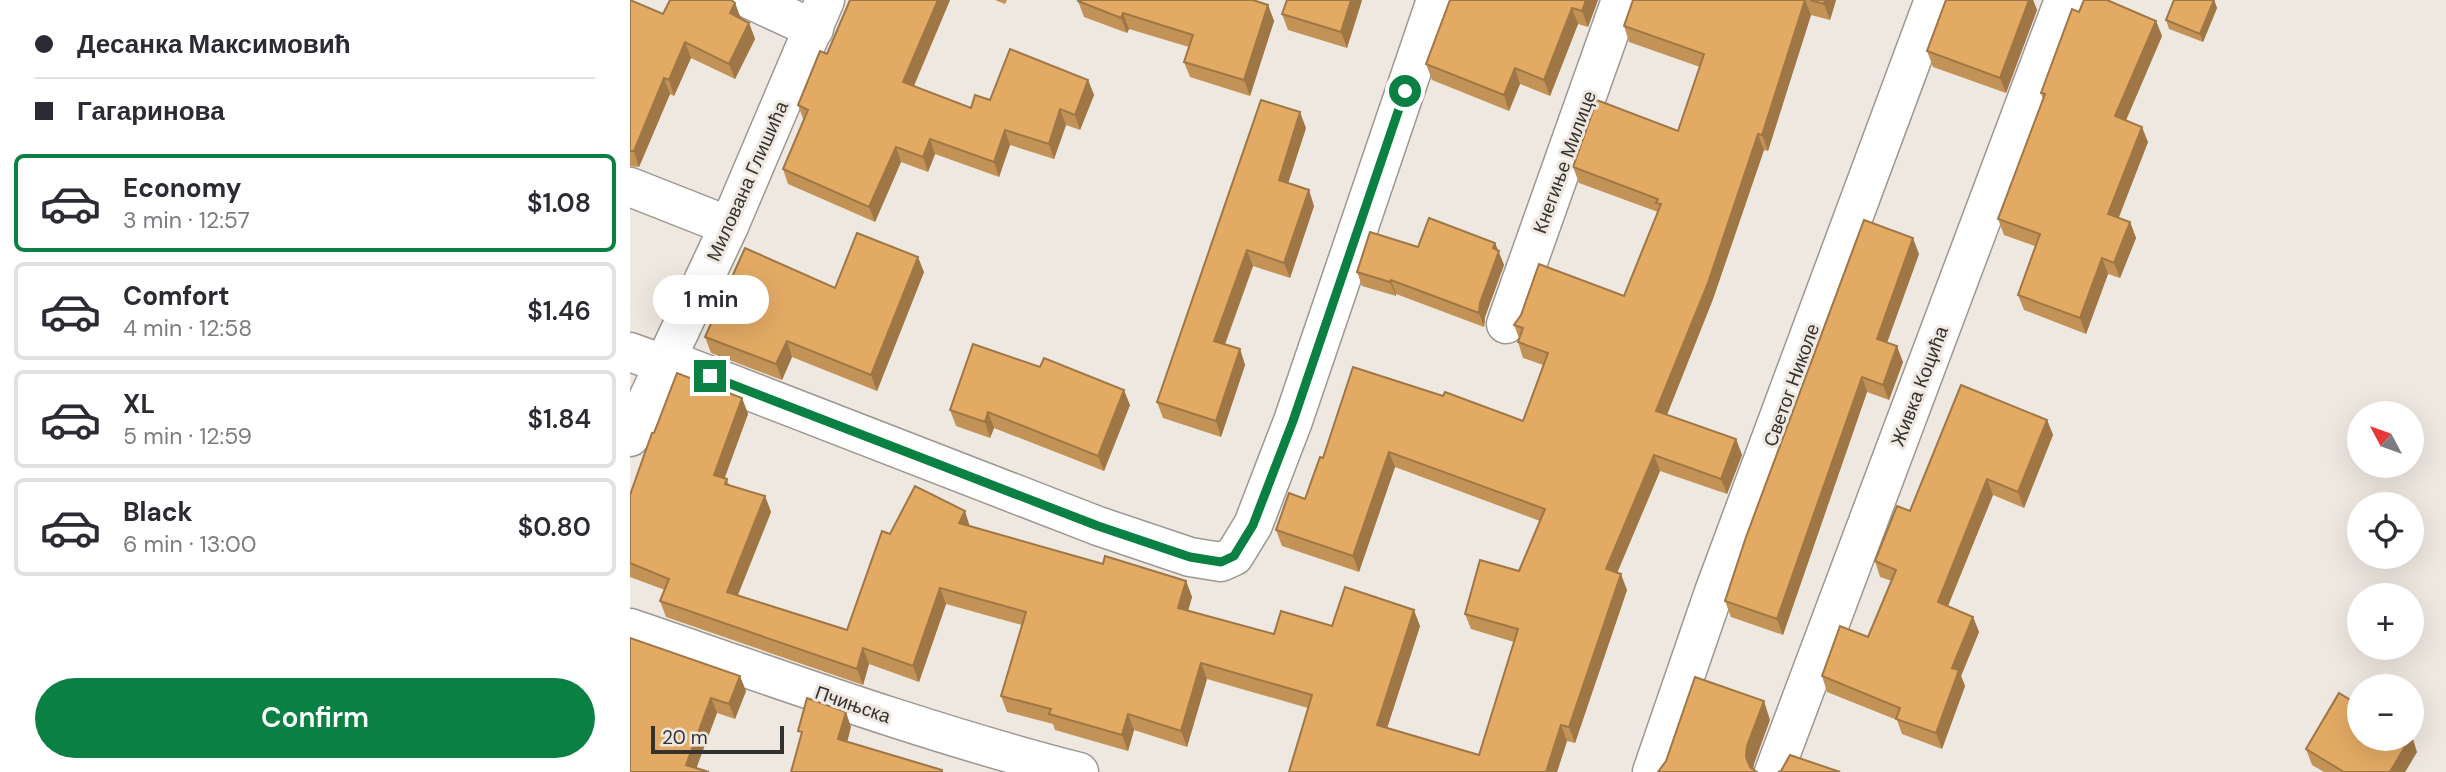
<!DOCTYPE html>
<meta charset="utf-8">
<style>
body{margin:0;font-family:"DM Sans",sans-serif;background:#f2f2f3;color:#2b2b33;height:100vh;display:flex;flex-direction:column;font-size:26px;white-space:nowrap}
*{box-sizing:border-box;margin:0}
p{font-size:23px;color:#7c7c81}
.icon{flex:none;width:38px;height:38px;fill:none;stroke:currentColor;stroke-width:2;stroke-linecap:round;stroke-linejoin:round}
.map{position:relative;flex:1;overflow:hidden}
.panel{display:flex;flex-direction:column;background:#fff;width:630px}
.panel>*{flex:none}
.hud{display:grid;align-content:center;height:154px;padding:0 35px;background:#fff}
.needle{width:46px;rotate:311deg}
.tools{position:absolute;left:1717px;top:401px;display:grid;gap:14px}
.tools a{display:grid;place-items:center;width:77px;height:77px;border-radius:50%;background:#fff;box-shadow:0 7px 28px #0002;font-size:35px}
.scale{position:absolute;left:21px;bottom:18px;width:133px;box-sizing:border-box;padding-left:7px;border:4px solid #34322f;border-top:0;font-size:19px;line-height:24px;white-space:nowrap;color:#34322f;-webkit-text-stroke:5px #efe8e1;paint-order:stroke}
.end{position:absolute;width:32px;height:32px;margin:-16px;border:9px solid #0b8043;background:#fff;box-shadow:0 0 0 4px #fff}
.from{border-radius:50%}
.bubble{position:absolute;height:49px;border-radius:24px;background:#fff;box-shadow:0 7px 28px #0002;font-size:23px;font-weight:600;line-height:49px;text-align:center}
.hud b{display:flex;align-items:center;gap:24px;height:66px;font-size:26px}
.hud b+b{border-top:2px solid #e1e1e2}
.hud i{width:18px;height:18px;background:#2b2b33}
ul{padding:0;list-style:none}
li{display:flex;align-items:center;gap:21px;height:98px;margin:0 14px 10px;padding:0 21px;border:4px solid #e1e1e2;border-radius:10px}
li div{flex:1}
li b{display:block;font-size:26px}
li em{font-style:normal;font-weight:600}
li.active{border-color:#0b8043}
li>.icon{width:63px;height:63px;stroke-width:1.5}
.cta{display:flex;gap:14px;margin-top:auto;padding:14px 35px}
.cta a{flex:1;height:80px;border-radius:42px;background:#0b8043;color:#fff;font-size:28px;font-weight:600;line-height:80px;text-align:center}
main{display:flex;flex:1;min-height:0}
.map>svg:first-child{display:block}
</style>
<main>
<section class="panel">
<div class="hud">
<b><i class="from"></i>Десанка Максимовић</b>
<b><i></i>Гагаринова</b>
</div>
<ul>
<li class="active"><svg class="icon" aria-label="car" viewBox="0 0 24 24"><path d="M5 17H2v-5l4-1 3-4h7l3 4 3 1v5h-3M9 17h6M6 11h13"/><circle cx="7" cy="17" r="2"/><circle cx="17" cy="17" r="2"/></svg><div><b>Economy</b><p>3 min · 12:57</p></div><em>$1.08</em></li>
<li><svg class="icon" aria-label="car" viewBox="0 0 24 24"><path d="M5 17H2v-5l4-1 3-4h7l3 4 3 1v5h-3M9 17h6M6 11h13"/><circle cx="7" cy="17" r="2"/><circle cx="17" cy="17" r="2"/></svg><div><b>Comfort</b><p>4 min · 12:58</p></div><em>$1.46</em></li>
<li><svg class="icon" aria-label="car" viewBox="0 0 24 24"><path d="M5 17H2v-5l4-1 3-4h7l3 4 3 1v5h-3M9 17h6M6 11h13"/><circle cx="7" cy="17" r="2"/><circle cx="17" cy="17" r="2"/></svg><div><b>XL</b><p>5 min · 12:59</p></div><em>$1.84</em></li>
<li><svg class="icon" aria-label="car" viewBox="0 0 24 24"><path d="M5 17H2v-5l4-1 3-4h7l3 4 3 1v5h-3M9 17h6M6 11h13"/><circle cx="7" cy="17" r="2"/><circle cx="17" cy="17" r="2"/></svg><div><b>Black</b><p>6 min · 13:00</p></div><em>$0.80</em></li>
</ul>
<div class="cta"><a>Confirm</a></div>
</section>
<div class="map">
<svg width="1816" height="772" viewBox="0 0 1816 772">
<rect width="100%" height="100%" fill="#efe8e1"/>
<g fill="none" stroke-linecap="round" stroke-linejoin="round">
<g stroke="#9d9791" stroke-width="41">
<g id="minor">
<polyline points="121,0 184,29"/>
<polyline points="0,187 99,226"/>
<polyline points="876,324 991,0"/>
<polyline points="0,352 33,364 55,366 468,526 560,557 591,562 604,556 623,525 663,421 806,0"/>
<polyline points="0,437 99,226 195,0"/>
<path d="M 0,628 C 149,679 297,733 449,772"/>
<polyline points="1022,772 1084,592 1304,0"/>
<polyline points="1144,772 1434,0"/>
</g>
</g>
<use href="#minor" stroke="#fff" stroke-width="38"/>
</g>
<g fill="#c39256">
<polygon points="0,0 33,14 105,3 111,19 119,23 125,39 105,79 61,58 44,96 40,94 9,167 0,166"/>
<polygon points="220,0 320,0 284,86 341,108 360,100 458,80 464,95 450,130 436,125 424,159 380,145 369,177 305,154 298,172 271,162 245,222 158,184 153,169 174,121 168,105 197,54"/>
<polygon points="365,0 377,0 375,4"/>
<polygon points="732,0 717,48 658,30 652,14"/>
<polygon points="820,0 968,0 958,27 948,24 920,96 890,84 879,111 802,80 796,64"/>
<polygon points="1003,0 1206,0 1200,20 1181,15 1138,151 1134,150 1083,299 1037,415 1106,439 1112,455 1097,494 1030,471 987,573 997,590 945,743 937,741 927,772 659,772 678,708 577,679 557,747 504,730 498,751 425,730 423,724 377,712 371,696 392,625 316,604 289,682 239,664 233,685 36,617 30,601 35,590 0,577 0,495 24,433 112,398 118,414 94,478 97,479 99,485 135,496 141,512 108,595 217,630 260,534 340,526 473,564 556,581 562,597 558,611 644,634 702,626 790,626 757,728 849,755 884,642 841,629 835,614 889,571 910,521 765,467 729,572 652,546 646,530 675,499 693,458 813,396 893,421 913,365 893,358 888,342 889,338 884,325 994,296 1028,212 949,183 943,167 1048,131 1070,67 999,42 994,26"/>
<polygon points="1316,0 1403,0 1407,10 1376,93 1303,67 1297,51"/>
<polygon points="1584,0 1587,8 1573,42 1539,29 1536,20"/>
<polygon points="448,1 638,5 644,21 620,96 560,77 554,62 559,47 499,29 497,33 454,17"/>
<polygon points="1449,12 1526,21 1532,36 1496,120 1518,142 1488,218 1500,222 1506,238 1490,278 1478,274 1456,334 1394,310 1388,295 1405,246 1374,235 1368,219 1413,99 1411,93"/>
<polygon points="676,128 658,183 684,206 660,278 623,266 595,345 610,349 615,365 591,437 533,418 527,402"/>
<polygon points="865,243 874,265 855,317 854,327 766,294 766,296 732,286 727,272 788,247"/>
<polygon points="1289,254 1257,342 1273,362 1259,400 1237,392 1153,635 1101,617 1095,601"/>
<polygon points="294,272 247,391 162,357 152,380 81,353 75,337 205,288"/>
<polygon points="500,405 474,471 364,428 360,438 326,426 320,410"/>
<polygon points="1417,420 1423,435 1394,508 1363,495 1318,606 1343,617 1349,632 1331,676 1335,686 1312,749 1272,734 1267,720 1197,692 1192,676 1238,637 1262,581 1250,577 1245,561 1280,511"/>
<polygon points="0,638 116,691 105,719 87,713 66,768 0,772"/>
<polygon points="1676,749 1787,752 1775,772 1694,772 1682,765"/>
</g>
<g fill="#9f7746">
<polygon points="308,0 320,0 279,97 273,82"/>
<polygon points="721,0 732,0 717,48 711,32"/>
<polygon points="956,0 968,0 958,27 952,11"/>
<polygon points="1175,0 1181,15 1138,151 1132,135"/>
<polygon points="1195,0 1206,0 1200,20 1194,4"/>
<polygon points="1399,0 1403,0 1407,10 1376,93 1370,78"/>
<polygon points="1584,0 1587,8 1573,42 1570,34"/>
<polygon points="105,3 111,19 100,13"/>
<polygon points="638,5 644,21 620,96 614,80"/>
<polygon points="942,8 948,24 920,96 914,80"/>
<polygon points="493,13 499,29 497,33 491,18"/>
<polygon points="1526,21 1532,36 1491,132 1485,116"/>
<polygon points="119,23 125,39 105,79 99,64"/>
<polygon points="55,42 61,58 44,96 39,80"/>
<polygon points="885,68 890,84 879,111 874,95"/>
<polygon points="34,78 40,94 9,167 4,151"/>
<polygon points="458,80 464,95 450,130 445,115"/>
<polygon points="430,109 436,125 424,159 419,144"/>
<polygon points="670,112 676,128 654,196 649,180"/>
<polygon points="1512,127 1518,142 1484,230 1478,214"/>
<polygon points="375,130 380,145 369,177 364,162"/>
<polygon points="1128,134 1134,150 1083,299 1032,427 1026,411"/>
<polygon points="300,139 305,154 298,172 293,157"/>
<polygon points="266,147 271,162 245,222 239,207"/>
<polygon points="679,190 684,206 660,278 654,263"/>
<polygon points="1500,222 1506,238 1490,278 1484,263"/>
<polygon points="1283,238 1289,254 1253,354 1247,339"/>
<polygon points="865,243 874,265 855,317 854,327 849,313 850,303"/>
<polygon points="617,250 623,266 590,357 584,341"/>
<polygon points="288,257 294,272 247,391 241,375"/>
<polygon points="1472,258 1478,274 1456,334 1450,318"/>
<polygon points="761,280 766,294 766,296 760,282"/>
<polygon points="157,341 162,357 152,380 146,364"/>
<polygon points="1267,346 1273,362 1259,400 1253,385"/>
<polygon points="610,349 615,365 591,437 586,421"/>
<polygon points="1232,377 1237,392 1153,635 1147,619"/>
<polygon points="494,390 500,405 474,471 468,456"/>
<polygon points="112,398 118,414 90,491 84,475"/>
<polygon points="358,412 364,428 360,438 355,422"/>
<polygon points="1417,420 1423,435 1394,508 1388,492"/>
<polygon points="1106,439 1112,455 1097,494 1091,479"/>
<polygon points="759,452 765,467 729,572 723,556"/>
<polygon points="1024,455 1030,471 982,585 976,569"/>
<polygon points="1357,479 1363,495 1313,618 1308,602"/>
<polygon points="135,496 141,512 103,607 97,592"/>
<polygon points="335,511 340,527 329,523"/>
<polygon points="991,574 997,590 945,743 939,727"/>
<polygon points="556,581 562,597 554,624 548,608"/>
<polygon points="310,588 316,604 289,682 283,666"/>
<polygon points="784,610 790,626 753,741 747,725"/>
<polygon points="1343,617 1349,632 1331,676 1335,686 1312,749 1306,733 1322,668"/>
<polygon points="233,648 239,664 233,685 227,669"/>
<polygon points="571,663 577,679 557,747 551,731"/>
<polygon points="110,676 116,691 105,719 99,704"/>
<polygon points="81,698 87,713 65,772 56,765"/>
<polygon points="1134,701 1140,720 1124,764 1123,772 1116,757 1117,746"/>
<polygon points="216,712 221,727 214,755 208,739"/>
<polygon points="498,714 504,730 498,751 492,735"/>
<polygon points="931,725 937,741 927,772 916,772"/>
<polygon points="1782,736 1787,752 1775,772 1760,772 1780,738 1782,738"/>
</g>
<g fill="#e3aa64" stroke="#9f7746" stroke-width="2">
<polygon points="0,0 33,14 40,0 101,0 105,3 100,13 119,23 99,64 55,42 39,80 34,78 4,151 0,151"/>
<polygon points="220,0 308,0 273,82 341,108 345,95 360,100 380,49 458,80 445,115 430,109 419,144 375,130 364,162 300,139 293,157 266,147 239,207 153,169 178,110 168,105 190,51 197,54"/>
<polygon points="448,0 623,0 638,5 614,80 554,62 563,35 493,13 491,18 448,1"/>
<polygon points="657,0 721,0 711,32 652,14"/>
<polygon points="820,0 956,0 952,11 942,8 914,80 885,68 874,95 796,64"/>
<polygon points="1003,0 1175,0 1132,135 1128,134 1078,283 1026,411 1106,439 1091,479 1024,455 976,569 991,574 939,727 931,725 916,772 659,772 682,695 571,663 551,731 498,714 492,735 419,714 421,709 371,696 396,612 310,588 283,666 233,648 227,669 30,601 39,579 0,563 0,495 22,433 24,433 47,373 112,398 84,475 97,479 95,484 135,496 97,592 217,630 252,531 260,534 285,486 335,511 329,523 473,564 475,556 556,581 548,608 644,634 651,611 702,626 715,587 784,610 747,725 849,755 888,629 835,614 850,560 889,571 915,509 759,452 723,556 646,530 659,493 675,499 690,457 693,458 723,367 813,396 815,392 893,421 918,353 888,342 893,328 884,325 891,315 909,264 994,296 1031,204 1026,203 1028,199 943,167 967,100 1048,131 1074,54 994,26"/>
<polygon points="1180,0 1195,0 1194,4"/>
<polygon points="1316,0 1399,0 1370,78 1297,51"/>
<polygon points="1454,0 1477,0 1526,21 1485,116 1512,127 1478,214 1500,222 1484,263 1472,258 1450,318 1388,295 1410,234 1368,219 1415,94 1411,93 1442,9 1449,12"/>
<polygon points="1544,0 1584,0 1570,34 1536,20"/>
<polygon points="631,100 670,112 649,180 679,190 654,263 617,250 584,341 610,349 586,421 527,402"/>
<polygon points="799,218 865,243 863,248 869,251 850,303 849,313 761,280 760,282 727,272 740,232 788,247"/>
<polygon points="1234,220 1283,238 1247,339 1267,346 1253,385 1232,377 1147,619 1095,601 1116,537"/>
<polygon points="227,233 288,257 241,375 157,341 146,364 75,337 115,248 205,288"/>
<polygon points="343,344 410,367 414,358 494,390 468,456 358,412 355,422 320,410"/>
<polygon points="1331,385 1417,420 1388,492 1357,479 1308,602 1343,617 1322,668 1329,670 1306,733 1266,719 1270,708 1192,676 1210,626 1238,637 1266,570 1245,561 1267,506 1280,511"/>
<polygon points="0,638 110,676 99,704 81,698 56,765 79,772 0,772"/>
<polygon points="1065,677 1134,701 1117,746 1116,757 1120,767 1127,772 1028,772 1036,761"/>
<polygon points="1709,693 1729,705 1729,738 1780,738 1760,772 1714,772 1676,749"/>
<polygon points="177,698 216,712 208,739 312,770 312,772 161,772 172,732 168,731"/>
<polygon points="1160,755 1210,772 1148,772 1151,771"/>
</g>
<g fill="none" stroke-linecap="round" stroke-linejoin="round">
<polyline stroke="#0b8043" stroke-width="9" points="80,376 468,526 560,557 591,562 604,556 623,525 663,421 775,91"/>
</g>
<g text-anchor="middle" stroke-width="6" stroke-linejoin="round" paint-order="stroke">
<g font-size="19" fill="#34322f" stroke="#efe8e1">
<text transform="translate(934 162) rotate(-70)" y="7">Кнегиње Милице</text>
<text transform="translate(117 181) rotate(-66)" y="7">Милована Глишића</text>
<text transform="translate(1161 385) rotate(-70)" y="7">Светог Николе</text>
<text transform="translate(1289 386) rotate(-69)" y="7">Живка Коцића</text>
<text transform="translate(223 704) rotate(19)" y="7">Пчињска</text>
</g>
</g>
</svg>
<div class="tools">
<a><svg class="needle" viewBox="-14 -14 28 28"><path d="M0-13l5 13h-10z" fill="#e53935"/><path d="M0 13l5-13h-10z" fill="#7c7c81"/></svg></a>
<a><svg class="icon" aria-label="locate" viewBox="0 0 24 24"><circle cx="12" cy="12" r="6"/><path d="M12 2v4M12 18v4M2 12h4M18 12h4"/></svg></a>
<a>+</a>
<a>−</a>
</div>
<div class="scale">20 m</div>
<i class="end from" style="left:775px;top:91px"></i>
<i class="end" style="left:80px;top:376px"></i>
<div class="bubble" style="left:23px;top:275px;width:116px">1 min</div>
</div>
</main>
